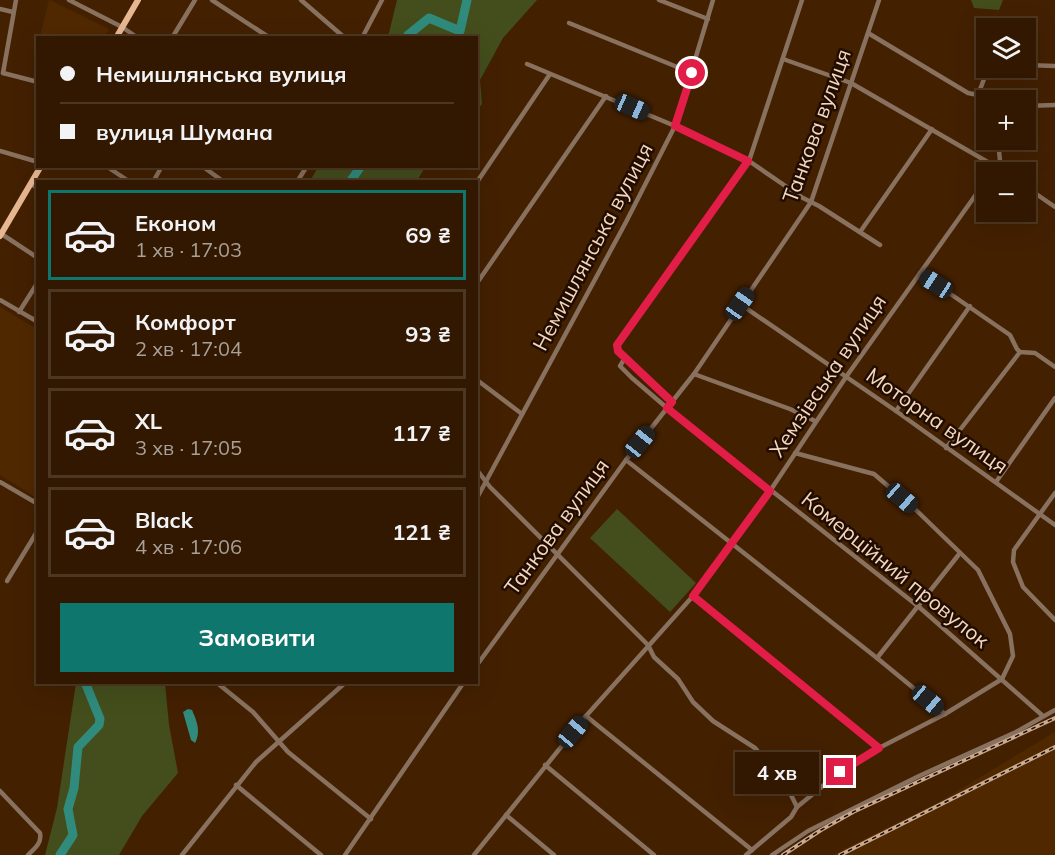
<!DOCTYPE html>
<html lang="uk">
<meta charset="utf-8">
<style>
body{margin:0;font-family:Mulish,sans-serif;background:#3a210a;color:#f1f3f6;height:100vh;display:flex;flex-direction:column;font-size:22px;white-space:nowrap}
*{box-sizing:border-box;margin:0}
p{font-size:20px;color:#a8a099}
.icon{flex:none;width:33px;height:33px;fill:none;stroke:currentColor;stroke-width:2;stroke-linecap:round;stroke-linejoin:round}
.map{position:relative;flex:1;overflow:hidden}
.panel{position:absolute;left:36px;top:180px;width:442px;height:504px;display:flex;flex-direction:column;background:#321800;border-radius:0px;box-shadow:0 6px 24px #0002,0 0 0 2px #4d3722}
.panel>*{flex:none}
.hud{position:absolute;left:36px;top:36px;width:442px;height:132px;border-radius:0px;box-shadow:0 6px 24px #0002,0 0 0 2px #4d3722;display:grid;align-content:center;height:132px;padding:0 24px;background:#321800}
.controls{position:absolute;left:976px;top:18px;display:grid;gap:12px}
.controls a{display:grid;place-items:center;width:60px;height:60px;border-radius:0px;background:#321800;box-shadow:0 6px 24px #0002,0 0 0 2px #4d3722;font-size:30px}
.end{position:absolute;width:27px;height:27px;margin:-14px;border:8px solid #e11d48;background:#fff;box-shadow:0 0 0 3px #fff}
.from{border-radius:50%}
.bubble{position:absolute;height:42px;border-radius:0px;background:#321800;box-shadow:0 6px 24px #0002,0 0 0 2px #4d3722;font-size:20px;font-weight:700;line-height:42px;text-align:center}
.car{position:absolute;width:18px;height:36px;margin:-18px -9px;border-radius:8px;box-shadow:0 0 4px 2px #0007;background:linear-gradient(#222 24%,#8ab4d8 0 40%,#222 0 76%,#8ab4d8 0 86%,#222 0)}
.hud b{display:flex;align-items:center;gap:21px;height:57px;font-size:22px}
.hud b+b{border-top:2px solid #4d3722}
.hud i{width:15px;height:15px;background:#f1f3f6}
ul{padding:10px 0 0;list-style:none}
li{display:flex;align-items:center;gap:18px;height:90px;margin:0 12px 9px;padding:0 12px;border:3px solid #4d3722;border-radius:0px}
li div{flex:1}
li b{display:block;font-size:22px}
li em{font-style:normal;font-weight:700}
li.current{border-color:#0f766e}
li>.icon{width:54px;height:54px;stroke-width:1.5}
.primary-button{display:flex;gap:12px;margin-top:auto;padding:12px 24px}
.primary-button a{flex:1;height:69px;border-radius:0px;background:#0f766e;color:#fff;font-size:24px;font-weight:700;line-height:69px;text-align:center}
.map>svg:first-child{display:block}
</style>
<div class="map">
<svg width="1055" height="855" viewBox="0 0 1055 855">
<rect width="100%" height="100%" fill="#432000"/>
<g fill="#502800">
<polygon points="49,0 50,0 109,29 104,37 40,37"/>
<polygon points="0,307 37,329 37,498 0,475"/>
<polygon points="1055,732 1055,855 832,855 939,802"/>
</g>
<g fill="#434e1c">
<polygon points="397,0 537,0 503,38 480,80 482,104 477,110 477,38 388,37"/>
<polygon points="971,0 1003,0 999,10 974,8"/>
<polygon points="318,167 318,166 425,167 417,181 310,181"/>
<polygon points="617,509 696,583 670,612 590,538"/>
<polygon points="76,683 165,683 169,725 178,773 142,816 119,855 45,855 57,808"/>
</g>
<path fill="#308b7c" d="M 188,709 L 192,710 C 197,721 201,732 195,743 L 191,740 L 183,712 Z"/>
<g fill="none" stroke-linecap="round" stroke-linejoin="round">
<g stroke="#308b7c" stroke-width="9">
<polyline points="407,38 408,35 429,18 460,31 467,0"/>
<polyline points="350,182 361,166"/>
<polyline points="60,855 73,835 68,809 74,788 78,747 99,725 100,719 85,682"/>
</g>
<g stroke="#88715f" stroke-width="4.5">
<polyline points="69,0 122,27 138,38"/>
<polyline points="212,0 270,38"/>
<polyline points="301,0 345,38"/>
<polyline points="659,0 708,19"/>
<polyline points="0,9 13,12"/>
<polyline points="569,23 692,73"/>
<polyline points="868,33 968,93 978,95 987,102"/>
<polyline points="172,38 195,0"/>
<polyline points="362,38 382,0"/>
<polyline points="783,59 851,83 1005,172"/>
<polyline points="527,64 675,126 749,161 803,198 819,206 880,245"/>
<polyline points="1026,65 1055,66"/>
<polyline points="3,73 16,0"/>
<polyline points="3,73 38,82"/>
<polyline points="978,95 984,79 994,68"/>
<polyline points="1026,106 1055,105"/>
<polyline points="0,151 38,162"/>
<polyline points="106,166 130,182"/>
<polyline points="202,166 224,182"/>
<polyline points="992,172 1000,161 998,140"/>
<polyline points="153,182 162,166"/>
<polyline points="297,182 307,166"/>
<polyline points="477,182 550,74"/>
<polyline points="31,184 38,188"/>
<polyline points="1026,187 1055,207"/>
<polyline points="860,232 932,129"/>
<polyline points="0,233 38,258"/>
<polyline points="920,273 1010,335 1017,349 1020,352 1035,353 1055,367"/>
<polyline points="477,283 606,96"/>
<polyline points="0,300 38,322"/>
<polyline points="740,304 896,411 1055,525"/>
<polyline points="19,312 38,282"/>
<polyline points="625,358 620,366 632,378 667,408 919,607 1043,716"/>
<polyline points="694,374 790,409 815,421"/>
<polyline points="477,380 522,414"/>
<polyline points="672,402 618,351 617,345 749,161 802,0"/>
<polyline points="896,411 970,306"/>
<polyline points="946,448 1020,352"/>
<polyline points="626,460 877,658 945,714"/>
<polyline points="477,470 490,487 648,645 654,657 678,679 693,702 713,721 755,748 786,785 797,807"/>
<polyline points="0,482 38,504"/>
<polyline points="996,482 1055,398"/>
<polyline points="1055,493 1014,550 1013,562 1023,587 1055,620"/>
<polyline points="477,498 626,222 675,126 713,0"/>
<polyline points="7,581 38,530"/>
<polyline points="693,596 879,748"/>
<polyline points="877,658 960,553"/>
<polyline points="477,665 626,460 694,374 811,202 879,0"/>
<polyline points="216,682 253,712 288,752 371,819"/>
<polyline points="586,716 752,850"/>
<polyline points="545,765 654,855"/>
<polyline points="236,785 321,855"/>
<path d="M 0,791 L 40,833 C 42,843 35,848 28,855"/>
<polyline points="506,815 554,855"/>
<polyline points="182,855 256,762 346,682"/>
<polyline points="345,855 464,682"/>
<polyline points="474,855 586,716 693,596 770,491 846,377 987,179"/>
<polyline points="746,855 791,817 797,807 840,772 879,748 945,714 1002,679 1013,656 1010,634 978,570 916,510 874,474 795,453"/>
<polyline points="772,855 808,831 919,776 1016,732 1055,710"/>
</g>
<g stroke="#e7b791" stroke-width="6">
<polyline points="116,38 138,0"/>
<polyline points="0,236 41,166"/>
</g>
<g stroke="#c9aa91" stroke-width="4">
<g id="rail">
<polyline points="783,855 821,830 853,812 1055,718"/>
<polyline points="840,855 1055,747"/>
</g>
</g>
<use href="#rail" stroke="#210d00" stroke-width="1.5" stroke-dasharray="4.5" stroke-linecap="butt"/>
</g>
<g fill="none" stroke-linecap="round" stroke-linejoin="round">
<polyline stroke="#e11d48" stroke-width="8" points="692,73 675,126 748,161 617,345 618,351 672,402 667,408 770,491 693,596 879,748 840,772"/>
</g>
<g text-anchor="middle" stroke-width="5" stroke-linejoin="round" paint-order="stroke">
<g font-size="21" fill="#f4d7c0" stroke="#210d00">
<text transform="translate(817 126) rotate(-70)" y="7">Танкова вулиця</text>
<text transform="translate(593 247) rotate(-62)" y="7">Немишлянська вулиця</text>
<text transform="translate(828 376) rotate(-56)" y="7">Хемзівська вулиця</text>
<text transform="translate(937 421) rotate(35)" y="7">Моторна вулиця</text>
<text transform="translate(557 527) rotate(-54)" y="7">Танкова вулиця</text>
<text transform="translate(895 570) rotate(39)" y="7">Комерційний провулок</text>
</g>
</g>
</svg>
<div class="controls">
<a><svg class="icon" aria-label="layers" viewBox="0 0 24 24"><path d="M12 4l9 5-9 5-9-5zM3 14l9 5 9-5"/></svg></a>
<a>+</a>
<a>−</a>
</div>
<i class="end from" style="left:692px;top:73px"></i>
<i class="end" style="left:840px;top:772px"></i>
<div class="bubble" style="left:735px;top:752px;width:84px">4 хв</div>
<i class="car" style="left:632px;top:107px;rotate:114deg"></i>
<i class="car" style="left:936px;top:284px;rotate:303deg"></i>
<i class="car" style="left:740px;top:304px;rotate:35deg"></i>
<i class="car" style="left:640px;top:442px;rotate:39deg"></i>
<i class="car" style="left:902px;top:498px;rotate:131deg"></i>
<i class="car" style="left:928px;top:700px;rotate:130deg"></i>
<i class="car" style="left:573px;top:732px;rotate:40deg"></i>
<div class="hud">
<b><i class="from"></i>Немишлянська вулиця</b>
<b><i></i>вулиця Шумана</b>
</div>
<section class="panel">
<ul>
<li class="current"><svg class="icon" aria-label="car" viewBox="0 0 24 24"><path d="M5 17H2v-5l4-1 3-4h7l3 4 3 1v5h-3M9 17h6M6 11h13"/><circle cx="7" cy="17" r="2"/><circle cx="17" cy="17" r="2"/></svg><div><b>Економ</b><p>1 хв · 17:03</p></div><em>69 ₴</em></li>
<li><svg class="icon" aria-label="car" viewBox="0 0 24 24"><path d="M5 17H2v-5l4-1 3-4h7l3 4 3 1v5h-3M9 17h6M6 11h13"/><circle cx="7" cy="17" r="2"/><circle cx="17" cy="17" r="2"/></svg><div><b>Комфорт</b><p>2 хв · 17:04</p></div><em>93 ₴</em></li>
<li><svg class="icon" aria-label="car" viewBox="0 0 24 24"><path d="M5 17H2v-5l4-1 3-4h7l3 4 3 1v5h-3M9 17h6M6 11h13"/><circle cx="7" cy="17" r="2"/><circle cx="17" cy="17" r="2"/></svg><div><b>XL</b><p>3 хв · 17:05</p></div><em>117 ₴</em></li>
<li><svg class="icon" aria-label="car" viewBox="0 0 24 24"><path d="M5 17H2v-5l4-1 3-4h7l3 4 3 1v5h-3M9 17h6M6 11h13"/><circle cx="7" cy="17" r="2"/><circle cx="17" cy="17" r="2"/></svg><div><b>Black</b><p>4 хв · 17:06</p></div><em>121 ₴</em></li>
</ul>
<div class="primary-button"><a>Замовити</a></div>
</section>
</div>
